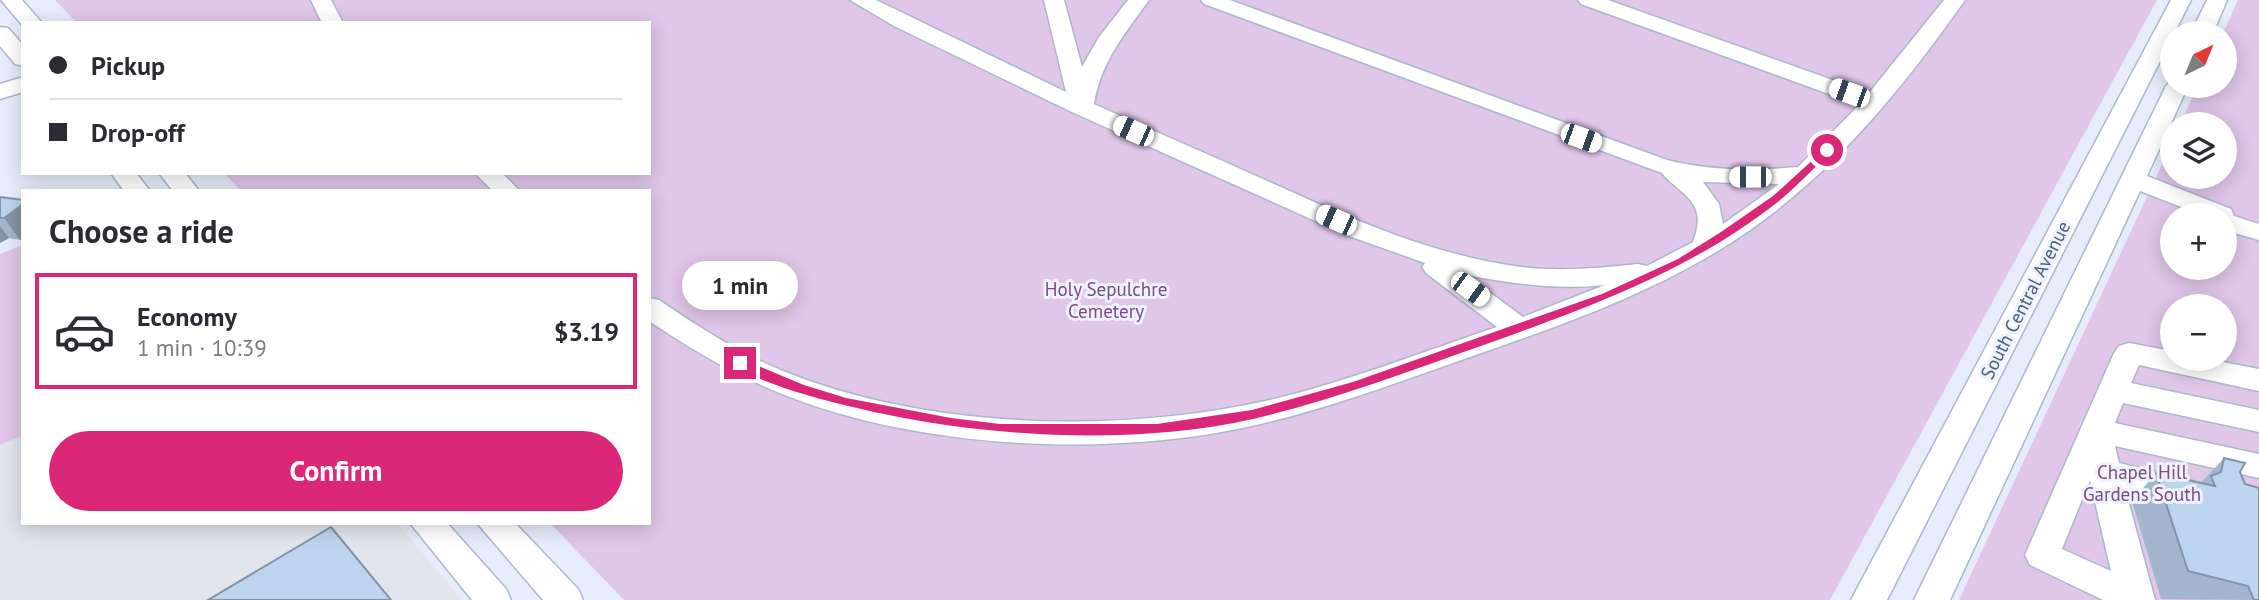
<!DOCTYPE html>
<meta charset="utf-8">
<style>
body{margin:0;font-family:"PT Sans",sans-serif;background:#f2f2f3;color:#2b2b33;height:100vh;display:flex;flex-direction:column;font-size:26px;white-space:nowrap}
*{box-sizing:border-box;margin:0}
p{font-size:23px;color:#7c7c81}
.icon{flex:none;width:38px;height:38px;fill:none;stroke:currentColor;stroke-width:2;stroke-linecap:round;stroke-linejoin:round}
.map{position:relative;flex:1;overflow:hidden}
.details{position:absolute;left:21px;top:189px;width:630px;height:336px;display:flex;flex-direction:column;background:#fff;border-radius:0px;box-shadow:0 4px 18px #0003}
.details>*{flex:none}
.hud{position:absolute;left:21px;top:21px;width:630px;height:154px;border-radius:0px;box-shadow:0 4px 18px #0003;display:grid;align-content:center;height:154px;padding:0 28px;background:#fff}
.needle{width:46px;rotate:43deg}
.fabs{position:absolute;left:2160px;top:21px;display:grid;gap:14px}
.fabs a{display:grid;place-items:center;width:77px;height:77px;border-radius:50%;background:#fff;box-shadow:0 4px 18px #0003;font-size:35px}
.end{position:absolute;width:32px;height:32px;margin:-16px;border:9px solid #db2777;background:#fff;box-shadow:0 0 0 4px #fff}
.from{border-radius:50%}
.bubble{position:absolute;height:49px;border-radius:24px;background:#fff;box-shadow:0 4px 18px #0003;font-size:23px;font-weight:700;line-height:49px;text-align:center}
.car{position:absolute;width:21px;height:42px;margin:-21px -10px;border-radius:9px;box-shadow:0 0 5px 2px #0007;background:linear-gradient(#fff 24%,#345 0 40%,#fff 0 76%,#345 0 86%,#fff 0)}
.hud b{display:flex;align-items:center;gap:24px;height:66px;font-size:26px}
.hud b+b{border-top:2px solid #e1e1e2}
.hud i{width:18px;height:18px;background:#2b2b33}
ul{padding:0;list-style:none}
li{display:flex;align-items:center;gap:21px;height:116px;margin:0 14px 10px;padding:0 14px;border:4px solid #e1e1e2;border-radius:0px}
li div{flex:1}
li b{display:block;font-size:26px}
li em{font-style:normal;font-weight:700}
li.current{border-color:#db2777}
li>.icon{width:63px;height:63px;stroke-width:1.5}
h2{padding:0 28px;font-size:32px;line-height:84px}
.cta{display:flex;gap:14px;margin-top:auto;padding:14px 28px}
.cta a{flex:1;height:80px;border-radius:42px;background:#db2777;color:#fff;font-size:28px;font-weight:700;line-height:80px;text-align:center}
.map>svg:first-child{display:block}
</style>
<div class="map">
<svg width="2259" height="600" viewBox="0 0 2259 600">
<rect width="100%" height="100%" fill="#e7ecfc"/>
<polygon fill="#e1e5ec" points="23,435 23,523 397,523 462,600 0,600 0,445"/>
<g fill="#e0c6e9" fill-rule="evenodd">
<polygon points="55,0 2157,0 1830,600 624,600 550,523 649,523 649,191 241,191 224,173 649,173 649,23 77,23"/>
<path d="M 2238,0 L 2259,0 L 2259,600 L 1959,600 L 2172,143 L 2172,177 L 2224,177 L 2224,124 L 2180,124 L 2198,86 L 2224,86 L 2223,33 ZM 2172,215 L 2224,215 L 2224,268 L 2172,268 ZM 2172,306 L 2224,306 L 2224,359 L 2172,359 Z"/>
<polygon points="23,245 23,435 0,445 0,254"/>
</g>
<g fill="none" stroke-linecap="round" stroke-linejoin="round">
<g stroke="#aab8cb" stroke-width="3">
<g id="minor">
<polygon points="1,0 22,0 42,23 23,23 23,26"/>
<polygon points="311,0 331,0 343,23 322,23"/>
<path d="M 850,0 L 876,0 L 1066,92 L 1044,0 L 1064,0 L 1082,67 L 1099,37 L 1128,0 L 1149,0 C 1125,34 1101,61 1094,104 C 1151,130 1208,154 1265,180 C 1347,217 1431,255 1521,267 C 1560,272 1599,268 1638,264 L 1647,266 L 1693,242 C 1709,200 1681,196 1662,173 L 1204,4 L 1201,0 L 1230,0 L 1667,160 C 1710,171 1754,171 1798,167 L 1859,105 L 1581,4 L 1578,0 L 1608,0 L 1869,93 L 1944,0 L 1965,0 C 1905,85 1839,167 1753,228 C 1668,288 1568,323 1470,357 C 1395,383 1320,412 1242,428 C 1096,459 895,447 759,384 C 719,366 685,345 649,321 L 649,298 L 659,300 C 699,327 738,353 783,371 C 929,430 1118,434 1270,400 C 1347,382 1422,352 1497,327 L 1426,273 L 1422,267 L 1425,263 L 1349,236 L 1074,113 L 894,26 ZM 1703,182 L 1779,184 L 1723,224 L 1719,204 ZM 1466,275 C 1513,284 1558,290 1605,285 L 1523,317 Z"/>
<polygon points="2171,0 2191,0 1887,600 1851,600"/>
<polygon points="2207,0 2227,0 2213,33 2191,33"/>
<polygon points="0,27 8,28 23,45 23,66 15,64 0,46"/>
<polygon points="23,77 23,92 0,99 0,84"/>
<polygon points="2172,80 2172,86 2188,86 2147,176 2231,209 2234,216 2259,224 2259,240 2224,230 2224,215 2202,215 2140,191 1950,600 1914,600 2166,86"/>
<polygon points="111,173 136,173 150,191 124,191"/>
<polygon points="159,173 185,173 199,191 173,191"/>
<polygon points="475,173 502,173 520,191 493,191"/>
<path d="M 2129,343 L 2172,351 L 2172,359 L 2207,359 L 2259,369 L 2259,391 L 2139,365 L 2131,383 L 2259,410 L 2259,432 L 2123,403 L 2115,423 L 2259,454 L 2259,478 L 2115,446 L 2119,463 L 2193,481 L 2197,490 L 2193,499 L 2181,503 L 2125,489 L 2155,600 L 2103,600 L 2030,565 L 2025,555 L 2114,353 L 2119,346 ZM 2090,480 L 2111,571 L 2062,549 Z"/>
<polygon points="410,523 447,523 506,589 511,600 472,600"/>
<polygon points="477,523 515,523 578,589 583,600 543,600"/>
</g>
</g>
<use href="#minor" fill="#fff" fill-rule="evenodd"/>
</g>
<g fill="#a3b6cd">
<polygon points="0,197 23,200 23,238 20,240 9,238 0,243"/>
<polygon points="2224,458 2240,472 2259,600 2161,599 2132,501 2156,473 2201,483"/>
</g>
<g fill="#8494a7">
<polygon points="23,204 23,238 20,240 4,218"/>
<polygon points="0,226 9,238 0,243"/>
</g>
<g fill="#bdd4ee" stroke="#8494a7" stroke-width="2">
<polygon points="0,197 23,200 23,204 4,218 0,218"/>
<polygon points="2224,458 2245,463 2240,472 2245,484 2259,488 2259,600 2254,600 2248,586 2188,571 2156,473 2215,486 2211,476 2221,472"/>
<polygon points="331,527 391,600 208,600"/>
</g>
<path fill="#db2777" d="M 1827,147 L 1831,152 C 1814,168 1797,186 1779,201 C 1688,273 1586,308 1478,347 C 1404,373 1330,401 1253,419 C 1137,445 1000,438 884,414 C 850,407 757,386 734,363 L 744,360 L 804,385 L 846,398 L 951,418 L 1000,424 L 1157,424 L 1252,410 L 1353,382 L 1602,294 L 1678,259 L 1721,232 L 1773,196 Z"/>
<g text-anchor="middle" stroke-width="6" stroke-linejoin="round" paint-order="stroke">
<g font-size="19" fill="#7d4a86" stroke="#edf2fe">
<text x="1106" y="296">Holy Sepulchre<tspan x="1106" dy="22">Cemetery</tspan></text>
<text x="2142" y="479">Chapel Hill<tspan x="2142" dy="22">Gardens South</tspan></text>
</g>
<g font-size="19" fill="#4c6175" stroke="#edf2fe">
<text transform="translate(2025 300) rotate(-63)" y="7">South Central Avenue</text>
</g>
</g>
</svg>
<div class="fabs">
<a><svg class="needle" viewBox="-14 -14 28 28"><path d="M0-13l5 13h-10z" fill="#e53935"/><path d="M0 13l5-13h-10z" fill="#7c7c81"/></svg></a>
<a><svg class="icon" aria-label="layers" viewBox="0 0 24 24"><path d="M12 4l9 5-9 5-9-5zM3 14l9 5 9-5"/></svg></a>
<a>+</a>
<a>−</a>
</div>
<i class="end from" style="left:1827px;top:150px"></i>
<i class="end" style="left:740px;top:363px"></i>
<div class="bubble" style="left:682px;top:261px;width:116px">1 min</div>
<i class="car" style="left:1849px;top:93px;rotate:290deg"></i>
<i class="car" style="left:1133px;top:131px;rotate:294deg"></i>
<i class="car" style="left:1581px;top:138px;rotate:110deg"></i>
<i class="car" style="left:1750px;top:177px;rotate:270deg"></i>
<i class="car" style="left:1336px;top:220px;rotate:294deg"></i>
<i class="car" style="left:1470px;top:289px;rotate:126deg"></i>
<div class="hud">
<b><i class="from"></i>Pickup</b>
<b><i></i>Drop-off</b>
</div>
<section class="details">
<h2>Choose a ride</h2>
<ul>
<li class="current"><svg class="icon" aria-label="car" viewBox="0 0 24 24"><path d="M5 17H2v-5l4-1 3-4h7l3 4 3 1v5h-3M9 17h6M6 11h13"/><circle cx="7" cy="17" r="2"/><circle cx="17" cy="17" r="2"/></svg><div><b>Economy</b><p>1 min · 10:39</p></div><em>$3.19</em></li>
</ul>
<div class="cta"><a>Confirm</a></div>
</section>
</div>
